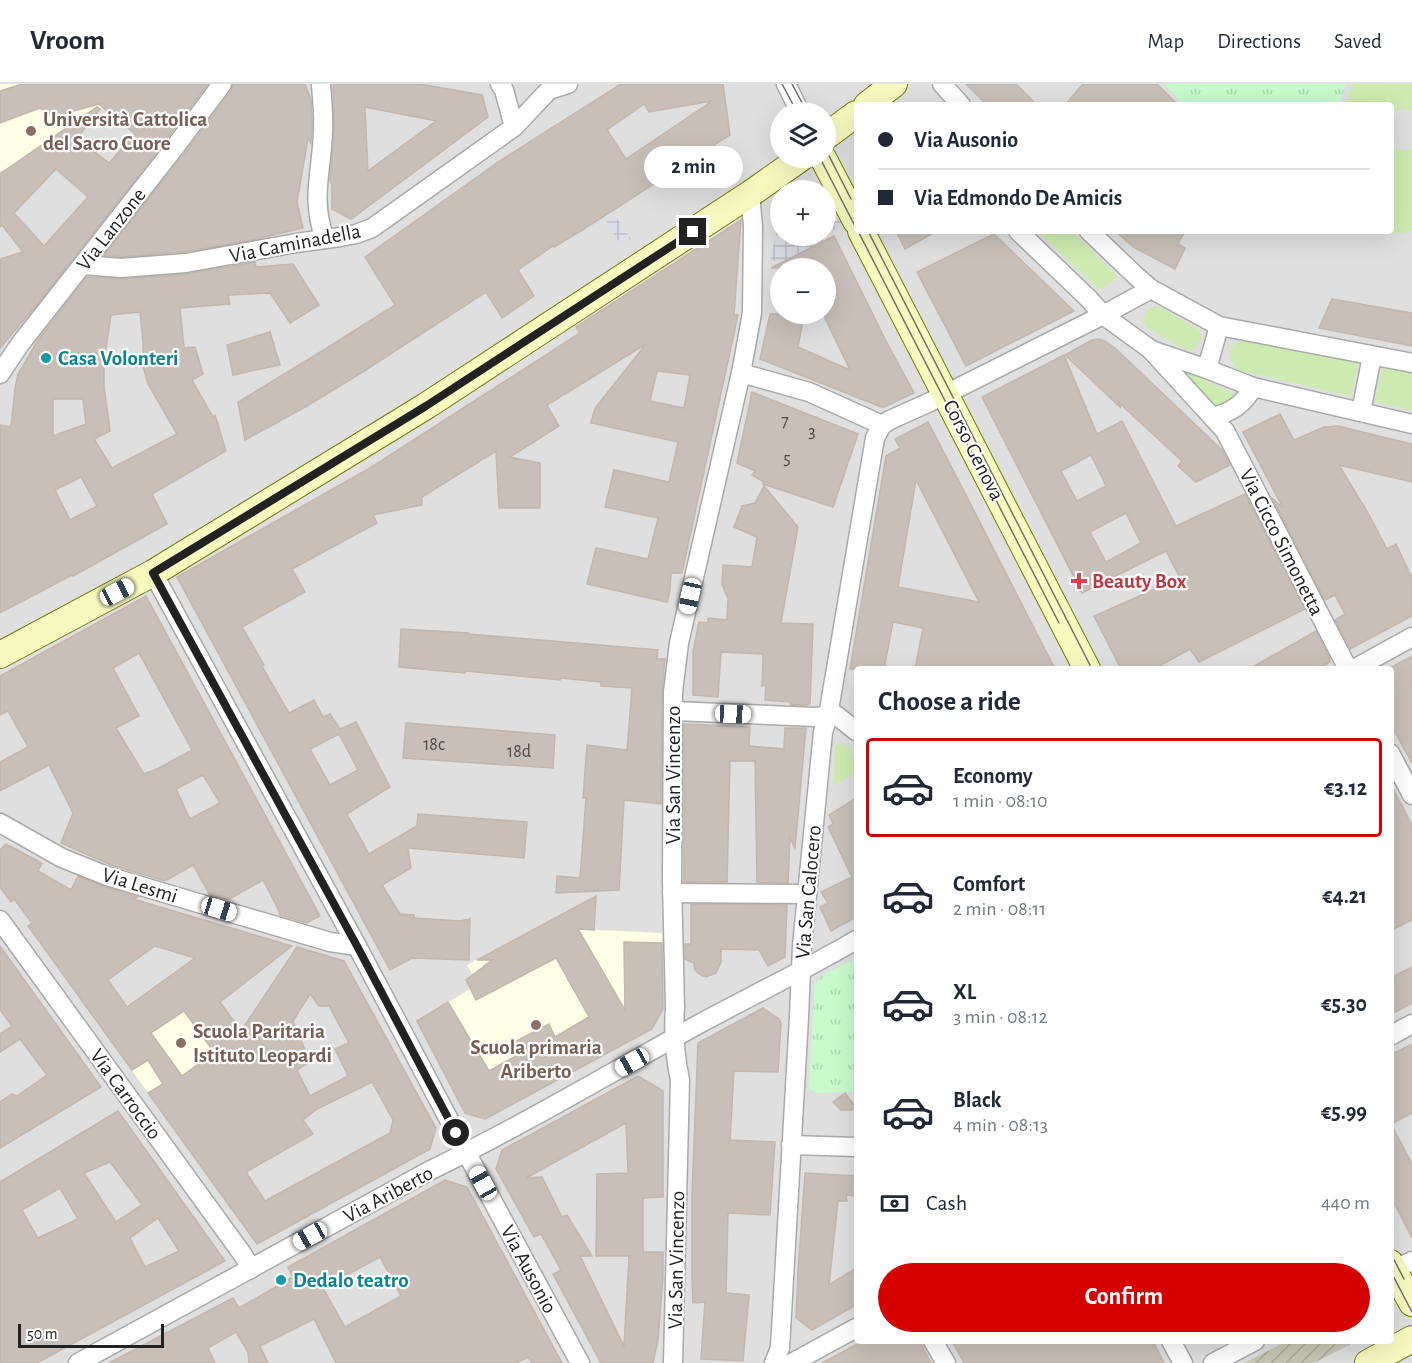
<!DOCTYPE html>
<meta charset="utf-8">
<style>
body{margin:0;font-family:"Alegreya Sans",sans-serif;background:#f6f6f7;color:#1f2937;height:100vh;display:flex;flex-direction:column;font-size:22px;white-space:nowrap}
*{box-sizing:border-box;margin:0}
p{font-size:20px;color:#747a83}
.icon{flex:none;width:33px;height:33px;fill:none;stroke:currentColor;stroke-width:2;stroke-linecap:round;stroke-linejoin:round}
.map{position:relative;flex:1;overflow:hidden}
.details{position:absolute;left:854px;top:582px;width:540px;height:678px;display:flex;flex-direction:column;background:#fff;border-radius:6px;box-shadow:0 6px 24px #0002}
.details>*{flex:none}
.top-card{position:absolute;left:854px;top:18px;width:540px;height:132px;border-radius:6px;box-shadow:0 6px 24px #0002;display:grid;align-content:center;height:132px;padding:0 24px;background:#fff}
.buttons{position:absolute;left:770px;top:18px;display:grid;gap:12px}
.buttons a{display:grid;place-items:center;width:66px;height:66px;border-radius:50%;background:#fff;box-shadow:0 6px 24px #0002;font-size:30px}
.scale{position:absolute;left:18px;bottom:15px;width:146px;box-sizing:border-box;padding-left:6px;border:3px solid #222;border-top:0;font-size:16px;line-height:21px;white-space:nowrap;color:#222;-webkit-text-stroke:4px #fff;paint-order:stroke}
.end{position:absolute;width:27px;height:27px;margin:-14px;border:8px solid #222;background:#fff;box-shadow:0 0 0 3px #fff}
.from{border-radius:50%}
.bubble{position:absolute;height:42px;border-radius:21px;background:#fff;box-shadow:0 6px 24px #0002;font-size:20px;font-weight:700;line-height:42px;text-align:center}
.car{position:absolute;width:18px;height:36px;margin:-18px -9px;border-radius:8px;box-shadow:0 0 4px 2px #0007;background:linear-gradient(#fff 24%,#345 0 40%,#fff 0 76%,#345 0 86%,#fff 0)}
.top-card b{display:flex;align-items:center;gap:21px;height:57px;font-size:22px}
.top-card b+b{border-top:2px solid #e0e1e3}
.top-card i{width:15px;height:15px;background:#1f2937}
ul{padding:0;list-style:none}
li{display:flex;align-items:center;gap:18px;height:99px;margin:0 12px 9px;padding:0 12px;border:3px solid transparent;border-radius:6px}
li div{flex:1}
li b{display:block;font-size:22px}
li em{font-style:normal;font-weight:700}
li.current{border-color:#d40000}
li>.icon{width:54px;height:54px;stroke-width:1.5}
h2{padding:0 24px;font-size:27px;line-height:72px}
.pay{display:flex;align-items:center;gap:15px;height:66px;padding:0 24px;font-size:22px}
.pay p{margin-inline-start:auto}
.cta{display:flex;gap:12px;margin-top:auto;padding:12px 24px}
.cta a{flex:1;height:69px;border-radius:36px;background:#d40000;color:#fff;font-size:24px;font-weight:700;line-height:69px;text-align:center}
header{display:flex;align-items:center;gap:36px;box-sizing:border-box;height:84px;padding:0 30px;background:#fff;border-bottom:2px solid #e0e1e3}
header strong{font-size:28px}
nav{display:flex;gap:33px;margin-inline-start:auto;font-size:21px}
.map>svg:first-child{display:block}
</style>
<header>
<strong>Vroom</strong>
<nav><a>Map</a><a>Directions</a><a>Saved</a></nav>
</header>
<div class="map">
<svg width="1412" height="1279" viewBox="0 0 1412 1279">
<defs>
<pattern id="construction-furrows" width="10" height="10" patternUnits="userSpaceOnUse" patternTransform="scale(1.5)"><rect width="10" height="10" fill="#c7c7b4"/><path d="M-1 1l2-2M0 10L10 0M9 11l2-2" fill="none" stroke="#abab9a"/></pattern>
<pattern id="park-tufts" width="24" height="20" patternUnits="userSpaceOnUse" patternTransform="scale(1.5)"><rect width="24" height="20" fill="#c8facc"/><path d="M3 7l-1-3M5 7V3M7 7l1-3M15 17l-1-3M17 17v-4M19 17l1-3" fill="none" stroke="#acd6af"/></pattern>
<pattern id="plaza-grid" width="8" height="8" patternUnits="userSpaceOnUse" patternTransform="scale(1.5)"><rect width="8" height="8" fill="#dddde8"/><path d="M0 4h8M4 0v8" fill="none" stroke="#bdbdc7"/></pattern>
</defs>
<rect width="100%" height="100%" fill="#f2efe9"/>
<path fill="#e0dfdf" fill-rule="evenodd" d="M 0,0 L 1412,0 L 1412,1279 L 0,1279 ZM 856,21 L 1390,21 L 1390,147 L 856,147 ZM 780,28 L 825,28 L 825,74 L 780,74 ZM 780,106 L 825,106 L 825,152 L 780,152 ZM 780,184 L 825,184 L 825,230 L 780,230 ZM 856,585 L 1390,585 L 1390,1257 L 856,1257 Z"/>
<g fill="#ffffe5">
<polygon points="0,0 190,0 205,13 159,70 102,23 77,54 65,44 16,79 0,88"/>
<polygon points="544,840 556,843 578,845 662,849 663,925 657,935 485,1035 465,1029 417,937 470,905 466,896 472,890 467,881"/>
<polygon points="202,892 250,961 240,970 161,1027 111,957"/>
</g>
<polygon fill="url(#construction-furrows)" points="1287,1257 1357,1257 1314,1279 1244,1279"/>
<g fill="#cdebb0">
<polygon points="1352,0 1412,0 1412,26 1400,25 1391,30 1390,21 1347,21"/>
<path d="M 1391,61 C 1397,67 1404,68 1412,65 L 1412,147 C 1404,150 1396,150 1387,147 L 1390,147 Z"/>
<polygon points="1037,147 1072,147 1118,193 1100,206"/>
<path d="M 1155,222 L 1163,224 L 1200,247 L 1201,255 L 1195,265 L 1187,266 L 1147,244 C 1141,234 1144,226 1155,222 Z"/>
<path d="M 1245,254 L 1358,279 L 1351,312 L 1238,286 C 1227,272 1227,262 1245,254 Z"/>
<polygon points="1170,280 1235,310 1223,323 1212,321"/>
<polygon points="1383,280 1412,286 1412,326 1375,318"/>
<polygon points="846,659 856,679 856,689 834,701 835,661"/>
</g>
<g fill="url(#park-tufts)">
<polygon points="1164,0 1346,0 1339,21 1184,21"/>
<polygon points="856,874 856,934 855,934 853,1008 816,1009 809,1005 815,901 820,893"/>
</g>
<g fill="url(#plaza-grid)">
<polygon points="825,89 849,137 825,151 825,106 804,106 805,101 809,102"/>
<polygon points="615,131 631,155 621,161 606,137"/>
<polygon points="778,143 780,144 780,152 825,152 822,153 824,157 782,179 770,176"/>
</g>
<g fill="#c7bfb8" stroke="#c4b6ab" stroke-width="1.5" fill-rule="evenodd">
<path d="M 22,0 L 208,0 L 163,60 L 35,223 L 0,264 L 0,175 L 23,168 L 2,141 L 0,143 L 0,90 L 97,23 L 100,25 L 77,54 L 109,79 L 135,50 L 100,21 L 103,19 L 52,33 L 40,24 L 0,39 L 0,7 ZM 56,85 L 88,113 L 44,162 L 14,129 Z"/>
<polygon points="233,0 305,0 311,16 312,41 311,59 308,54 297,118 303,144 252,156 185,168 121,173 104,171 181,74 231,7"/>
<path d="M 333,0 L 420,0 L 482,11 L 488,33 L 351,135 L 332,125 L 332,101 L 330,96 L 334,42 ZM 365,23 L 436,37 L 368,87 Z"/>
<path d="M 621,0 L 723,0 L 730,51 L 584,145 L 554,163 L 553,162 L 518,186 L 534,212 L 502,234 L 486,208 L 361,289 L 307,322 L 245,356 L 238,318 L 322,267 L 395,221 L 365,173 L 498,78 ZM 712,17 L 626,75 L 607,46 L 644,20 L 649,28 Z"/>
<polygon points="966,0 1016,0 1037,21 987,21"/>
<polygon points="1083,0 1157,0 1178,21 1065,21"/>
<path d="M 741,136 L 734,231 L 738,231 L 682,489 L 671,489 L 670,507 L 667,518 L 587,500 L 596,464 L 648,475 L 658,434 L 605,423 L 614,386 L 669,398 L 678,358 L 591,339 L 595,324 L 646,260 L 547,321 L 559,342 L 510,373 L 540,379 L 540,424 L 499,424 L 496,367 L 422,413 L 422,421 L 373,431 L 377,439 L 292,485 L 305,508 L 242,543 L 264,581 L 262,582 L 289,629 L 314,616 L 323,633 L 330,630 L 340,645 L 356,638 L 390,703 L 347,730 L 369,770 L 417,742 L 418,730 L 527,738 L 524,774 L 408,764 L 411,784 L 382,801 L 400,830 L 414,831 L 414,834 L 460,837 L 470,835 L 469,876 L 412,874 L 390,886 L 177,493 L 370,384 L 580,249 L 576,243 ZM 657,287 L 690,291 L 684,324 L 650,317 ZM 339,650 L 358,686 L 330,701 L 310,665 Z"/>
<polygon points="896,147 937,147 905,165"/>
<polygon points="1115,147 1185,147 1178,160 1185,164 1175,185 1135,164"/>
<polygon points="994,150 1074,227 966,282 917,188"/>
<polygon points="834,152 886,257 914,309 884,323 881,323 760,275 770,230 804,230 798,263 850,286 825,234 825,184 771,184"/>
<path d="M 255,178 L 256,183 L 293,180 L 319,221 L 290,239 L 270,209 L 228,211 L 230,220 L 180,224 L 184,264 L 195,263 L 203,290 L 192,296 L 213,333 L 215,331 L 226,367 L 152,410 L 167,440 L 73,492 L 72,491 L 0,529 L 0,341 L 11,343 L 15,304 L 18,290 L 38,256 L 87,193 L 122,195 L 187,190 ZM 140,228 L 143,258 L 143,283 L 148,300 L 177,350 L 112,384 L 94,355 L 110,347 L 104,302 L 104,278 L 111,231 ZM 53,315 L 83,315 L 86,340 L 53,352 ZM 81,393 L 97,422 L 70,436 L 55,406 Z"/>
<polygon points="1332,215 1412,229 1412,262 1319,244"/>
<polygon points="270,248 280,281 233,291 227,261"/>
<polygon points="1098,255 1105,257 1116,265 1222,366 1230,381 1196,398 1178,382 1182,377 1117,317 1121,324 1065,271 1092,256"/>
<path d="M 1064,271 L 1097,350 L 1122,337 L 1176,442 L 1245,410 L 1305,525 L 1199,578 L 1190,565 L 1154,585 L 1121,585 L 1094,532 L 1180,494 L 1166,467 L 1082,509 L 982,313 ZM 1091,371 L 1106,402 L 1077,417 L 1061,387 ZM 1126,429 L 1141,459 L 1106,478 L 1090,448 Z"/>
<polygon points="752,308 858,350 833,423 763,400 764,398 752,391 755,387 737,379"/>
<polygon points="1280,330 1294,356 1324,343 1338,342 1412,360 1412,398 1339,381 1368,429 1387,465 1396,460 1412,494 1412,532 1350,565 1335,536 1345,530 1335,511 1325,516 1272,414 1283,424 1243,348"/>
<path d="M 928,338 L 950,380 L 1055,585 L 915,585 L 923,544 L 893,538 L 884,585 L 850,585 L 886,372 L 900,364 L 895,355 ZM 916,396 L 979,518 L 898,503 Z"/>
<polygon points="764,402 798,443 781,539 813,540 810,620 808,620 808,621 790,621 791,618 765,616 766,601 762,602 763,570 721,568 718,613 693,611 693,567 699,538 708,539 708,534 727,536 728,515 722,500 723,481 752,483 757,453 734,443 742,422 755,419"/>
<path d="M 146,512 L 320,832 L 306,839 L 280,831 L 277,823 L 263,796 L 228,816 L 210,811 L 193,781 L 165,797 L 111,781 L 61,759 L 73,729 L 49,681 L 0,707 L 0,678 L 28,663 L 8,627 L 0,631 L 0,592 ZM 139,569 L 192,666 L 157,685 L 144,690 L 116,644 L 139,632 L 113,584 ZM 203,691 L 220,719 L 190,735 L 176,705 Z"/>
<polygon points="401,545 468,549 468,550 658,566 657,575 665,575 662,608 661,720 624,716 619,806 556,809 557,792 580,794 586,714 583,714 587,661 627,666 632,604 601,602 601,598 560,594 560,596 466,587 465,589 399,583"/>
<polygon points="1316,547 1330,575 1329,576 1330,578 1318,585 1249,585"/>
<polygon points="1412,572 1412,679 1390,639 1390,584"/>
<polygon points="406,639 555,651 553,684 403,674"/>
<polygon points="684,640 750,643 749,662 784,665 785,644 806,644 795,764 790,754 788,799 757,798 755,677 730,677 727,798 684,798"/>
<polygon points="1390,699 1412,741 1412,836 1390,847"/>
<polygon points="856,714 856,833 831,847 820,823 828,819 821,808 852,793 828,743 833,740 829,731"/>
<path d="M 6,760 L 42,779 L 38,787 L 71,806 L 78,792 L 103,802 L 138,813 L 133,815 L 292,862 L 220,918 L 241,947 L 297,863 L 344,877 L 436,1044 L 430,1065 L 257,1160 L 148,1009 L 163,1000 L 148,976 L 132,986 L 28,842 L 32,839 L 14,815 L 11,818 L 0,803 L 0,766 ZM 155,862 L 195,874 L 127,923 L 108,896 ZM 310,910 L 319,922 L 329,922 L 349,959 L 335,965 L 348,992 L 310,1012 L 297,986 L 310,978 L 293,937 ZM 184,927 L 214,968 L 182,992 L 151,949 ZM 372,998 L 393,1036 L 390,1049 L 265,1117 L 246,1088 L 313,1050 L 303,1036 L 317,1025 Z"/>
<polygon points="596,812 594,846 578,845 625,926 624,858 662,859 663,925 652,945 485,1035 465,1029 417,937 448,918 489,987 521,969 516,957 549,940 555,953 589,933 556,874 476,916 466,896 492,876 477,876"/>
<polygon points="691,820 787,821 785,873 768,882 759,866 721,865 721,878 716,889 706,893 699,890 695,886 694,879 685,875 685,860 691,860"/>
<polygon points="0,862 101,1003 0,1064 0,1018 12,1010 17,1012 47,991 20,955 0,968 0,950 12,942 0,926"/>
<polygon points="1412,883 1412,919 1390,931 1390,894"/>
<polygon points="763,924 779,935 781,939 778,988 734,987 730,1056 775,1058 770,1131 728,1129 726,1209 749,1211 743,1277 701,1275 705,1218 693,1219 692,1195 692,1110 698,959"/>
<polygon points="1412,960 1412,1029 1391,1040 1412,1080 1412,1154 1390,1111 1390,971"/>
<path d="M 638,992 L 663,1007 L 663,1113 L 643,1114 L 643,1168 L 663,1168 L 663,1193 L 658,1256 L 653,1279 L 601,1279 L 553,1190 L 561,1186 L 541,1150 L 534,1153 L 496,1085 L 502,1066 ZM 626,1039 L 628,1089 L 597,1090 L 596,1172 L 629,1172 L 624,1262 L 580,1172 L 592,1172 L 567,1131 L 562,1133 L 542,1093 L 526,1094 Z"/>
<polygon points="845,1009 856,1023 856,1026 841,1026 833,1018"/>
<path d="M 118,1027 L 225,1177 L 37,1279 L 0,1279 L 0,1098 ZM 110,1078 L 142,1121 L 116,1138 L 84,1089 ZM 60,1104 L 78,1135 L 38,1154 L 22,1126 ZM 158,1134 L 179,1167 L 145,1183 L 130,1154 Z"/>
<polygon points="805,1089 856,1092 856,1112 846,1111 847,1117 838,1117 829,1201 856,1184 856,1221 812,1246 796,1234 798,1188"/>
<path d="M 445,1096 L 467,1103 L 562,1279 L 532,1279 L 528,1273 L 516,1279 L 336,1279 L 314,1235 L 260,1262 L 268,1279 L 249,1279 L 248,1268 L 236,1248 L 208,1264 L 215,1279 L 109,1279 L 233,1214 L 239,1224 L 293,1193 L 288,1183 ZM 380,1173 L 401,1212 L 345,1243 L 323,1204 Z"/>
<polygon points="863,1257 919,1257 931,1279 822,1279"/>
<polygon points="952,1257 1153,1257 1164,1279 964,1279"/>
</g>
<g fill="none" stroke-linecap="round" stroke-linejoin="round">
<g stroke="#a9a9a9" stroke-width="21">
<g id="street">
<path d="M 321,0 C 322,16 324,32 323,47 C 322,87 310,115 325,155"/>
<polyline points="500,0 504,6 514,43"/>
<polyline points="786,0 800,28"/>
<polyline points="942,0 961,21"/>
<polyline points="1018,147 1089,215 1103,231 1150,265 1225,347 1348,585"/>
<polyline points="1089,147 1136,192 1151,205 1219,242 1412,279"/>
<polyline points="83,181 121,184 186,179 296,159 340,153 356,150 372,144 514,43 549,6 568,0"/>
<polyline points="1151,266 1207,285 1253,303 1412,340"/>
<polyline points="1207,285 1219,242"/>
<polyline points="741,289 809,308 882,341"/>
<polyline points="0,290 20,260 172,67 222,0"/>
<polyline points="1361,328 1372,272"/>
<path d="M 1213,333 C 1232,328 1244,320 1253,303"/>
<polyline points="153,489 357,862 472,1079 580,1279"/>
<polyline points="1354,585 1412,553"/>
<polyline points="674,627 816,633 836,631 856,647"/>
<polyline points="1390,669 1412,711"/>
<polyline points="0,739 62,774 107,792 330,858 357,862"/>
<polyline points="672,809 807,810"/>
<polyline points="0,836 243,1171 251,1185"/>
<polyline points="1390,952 1412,940"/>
<polyline points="791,1061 856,1063"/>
<polyline points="1390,1187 1412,1177"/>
<polyline points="933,1257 946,1279"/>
<polyline points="1171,1257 1183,1279"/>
<path d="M 78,1279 L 429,1087 C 521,1042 609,990 699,940 C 751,912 805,886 856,856"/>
<path d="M 673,1279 L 680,996 C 675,972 673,949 675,924 L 672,797 L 673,608 L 679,559 L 741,289 L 752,229 L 753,142 L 750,110"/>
<polyline points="774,1279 780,1264 799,933 802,862 823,648 828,632 875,354 882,341 890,336 930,318 1103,231 1151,205"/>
<polyline points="792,1279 856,1244"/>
<polyline points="1213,1279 1255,1257"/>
</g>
</g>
<g stroke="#707d05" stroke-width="28">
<g id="secondary">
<polyline points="867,21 894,0"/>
<polyline points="825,53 856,30"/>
<polyline points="823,74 856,137"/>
<polyline points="861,147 1087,585"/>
<polyline points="0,571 153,489 426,322 750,110 801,74"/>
<polyline points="1390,1179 1412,1219"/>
<polyline points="1368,1279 1412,1255"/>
</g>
</g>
<use href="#street" stroke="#fff" stroke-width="18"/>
<use href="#secondary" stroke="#f7fabf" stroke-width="26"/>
<g stroke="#707070" stroke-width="1.5">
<polyline points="782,0 797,28"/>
<polyline points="792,0 807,28"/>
<polyline points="825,64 851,115"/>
<polyline points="820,74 856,144"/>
<polyline points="858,147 1059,539"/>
<polyline points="868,147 1092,585"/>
<polyline points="1390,1168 1404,1195"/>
<polyline points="1390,1186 1412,1228"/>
</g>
</g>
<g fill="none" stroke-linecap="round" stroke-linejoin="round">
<polyline stroke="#222" stroke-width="8" points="456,1049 357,862 153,489 426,322 693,148"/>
</g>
<g fill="#8d6e63" stroke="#fff" stroke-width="2">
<circle cx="31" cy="47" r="6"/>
<circle cx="536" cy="941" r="6"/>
<circle cx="181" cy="959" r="6"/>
</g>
<g fill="#0f9aa8" stroke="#fff" stroke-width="2">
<circle cx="46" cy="274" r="6"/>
<circle cx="281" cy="1196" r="6"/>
</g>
<path fill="#e0444e" stroke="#fff" stroke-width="2" d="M1076 488h6v6h6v6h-6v6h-6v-6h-6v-6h6z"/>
<g text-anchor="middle" stroke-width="4.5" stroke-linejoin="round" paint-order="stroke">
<g font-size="18" fill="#4b4948">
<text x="785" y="343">7</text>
<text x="812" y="353">3</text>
<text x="787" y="380">5</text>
<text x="434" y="666">18c</text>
<text x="519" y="673">18d</text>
</g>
<g font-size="21" font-weight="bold" fill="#785e54" stroke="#fff" text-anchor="start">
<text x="43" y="42">Università Cattolica<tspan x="43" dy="24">del Sacro Cuore</tspan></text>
<text x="193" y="954">Scuola Paritaria<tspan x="193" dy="24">Istituto Leopardi</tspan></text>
<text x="536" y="970" text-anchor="middle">Scuola primaria<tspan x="536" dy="24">Ariberto</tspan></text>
</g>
<g font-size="21" fill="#222" stroke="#fff">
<text transform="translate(111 145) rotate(-52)" y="7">Via Lanzone</text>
<text transform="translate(295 159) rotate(-11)" y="7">Via Caminadella</text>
<text transform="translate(974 366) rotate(63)" y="7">Corso Genova</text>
<text transform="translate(1282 458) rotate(63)" y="7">Via Cicco Simonetta</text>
<text transform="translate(673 691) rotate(-90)" y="7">Via San Vincenzo</text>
<text transform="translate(140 801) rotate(17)" y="7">Via Lesmi</text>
<text transform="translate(808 808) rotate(-85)" y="7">Via San Calocero</text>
<text transform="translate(126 1010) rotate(54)" y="7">Via Carroccio</text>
<text transform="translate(388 1110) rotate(-28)" y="7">Via Ariberto</text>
<text transform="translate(676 1176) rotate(-89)" y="7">Via San Vincenzo</text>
<text transform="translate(529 1185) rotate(62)" y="7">Via Ausonio</text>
</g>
<g font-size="21" font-weight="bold" fill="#0d838f" stroke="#fff" text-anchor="start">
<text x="58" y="281">Casa Volonteri</text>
<text x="293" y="1203">Dedalo teatro</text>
</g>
<g font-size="21" font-weight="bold" fill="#be3a42" stroke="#fff" text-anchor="start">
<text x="1092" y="504">Beauty Box</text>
</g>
</g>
</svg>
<div class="buttons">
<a><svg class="icon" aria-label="layers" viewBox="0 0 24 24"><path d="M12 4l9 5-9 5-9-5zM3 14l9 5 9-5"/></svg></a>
<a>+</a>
<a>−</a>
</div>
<div class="scale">50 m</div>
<i class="end from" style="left:456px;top:1049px"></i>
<i class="end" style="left:693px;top:148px"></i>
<div class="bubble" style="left:644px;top:62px;width:99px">2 min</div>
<i class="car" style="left:117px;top:508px;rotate:62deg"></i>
<i class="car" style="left:690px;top:512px;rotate:192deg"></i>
<i class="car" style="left:733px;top:630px;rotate:92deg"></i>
<i class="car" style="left:219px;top:825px;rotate:107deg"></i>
<i class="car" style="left:632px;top:978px;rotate:241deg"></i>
<i class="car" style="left:483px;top:1099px;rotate:331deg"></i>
<i class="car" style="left:310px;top:1152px;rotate:241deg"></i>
<div class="top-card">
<b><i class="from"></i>Via Ausonio</b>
<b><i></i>Via Edmondo De Amicis</b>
</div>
<section class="details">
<h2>Choose a ride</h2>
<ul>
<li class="current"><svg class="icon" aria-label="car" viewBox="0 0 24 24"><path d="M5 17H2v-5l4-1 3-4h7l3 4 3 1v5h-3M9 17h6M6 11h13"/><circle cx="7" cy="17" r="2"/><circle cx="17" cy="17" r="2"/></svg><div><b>Economy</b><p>1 min · 08:10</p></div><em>€3.12</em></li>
<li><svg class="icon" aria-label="car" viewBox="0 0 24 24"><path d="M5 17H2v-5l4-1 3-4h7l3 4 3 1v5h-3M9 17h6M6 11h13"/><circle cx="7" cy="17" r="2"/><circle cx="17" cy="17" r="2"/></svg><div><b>Comfort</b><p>2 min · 08:11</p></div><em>€4.21</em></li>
<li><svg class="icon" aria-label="car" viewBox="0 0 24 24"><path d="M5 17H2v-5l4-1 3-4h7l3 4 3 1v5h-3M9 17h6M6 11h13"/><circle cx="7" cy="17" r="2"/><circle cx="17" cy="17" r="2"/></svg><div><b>XL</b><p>3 min · 08:12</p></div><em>€5.30</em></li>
<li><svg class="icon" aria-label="car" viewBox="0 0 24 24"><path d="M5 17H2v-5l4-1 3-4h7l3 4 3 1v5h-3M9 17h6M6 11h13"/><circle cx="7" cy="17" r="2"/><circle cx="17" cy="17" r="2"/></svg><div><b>Black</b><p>4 min · 08:13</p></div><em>€5.99</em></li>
</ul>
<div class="pay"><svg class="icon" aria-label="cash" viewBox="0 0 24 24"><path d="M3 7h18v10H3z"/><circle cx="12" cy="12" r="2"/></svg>Cash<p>440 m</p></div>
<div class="cta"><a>Confirm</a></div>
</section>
</div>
